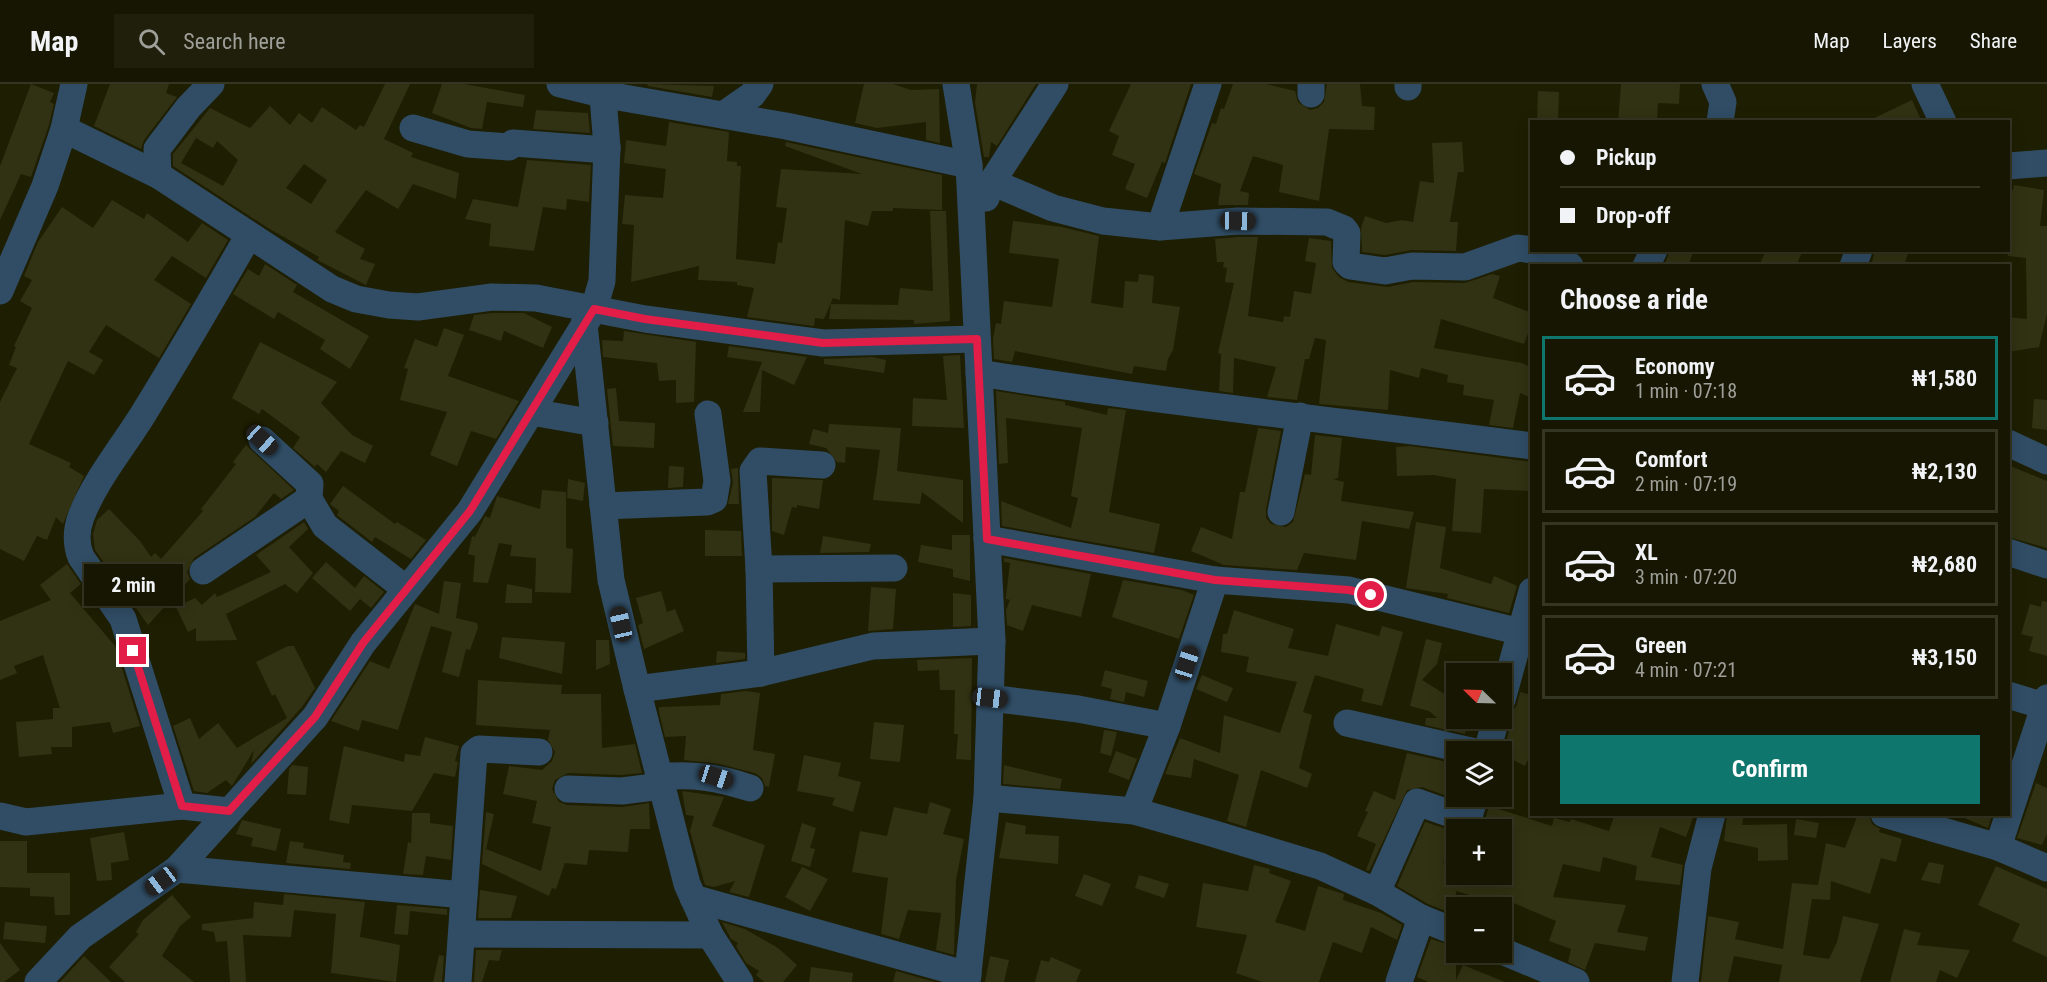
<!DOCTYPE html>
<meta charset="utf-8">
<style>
body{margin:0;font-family:"Roboto Condensed",sans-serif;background:#1f1f0c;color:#f1f3f6;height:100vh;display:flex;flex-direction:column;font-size:22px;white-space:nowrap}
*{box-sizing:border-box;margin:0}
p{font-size:20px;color:#9e9f99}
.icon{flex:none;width:33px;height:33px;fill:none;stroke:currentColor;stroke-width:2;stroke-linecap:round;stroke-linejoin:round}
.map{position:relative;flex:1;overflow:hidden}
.drawer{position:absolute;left:1530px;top:180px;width:480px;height:552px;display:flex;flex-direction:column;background:#161602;border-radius:0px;box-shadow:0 3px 15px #0003,0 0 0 2px #353524}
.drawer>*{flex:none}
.guide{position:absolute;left:1530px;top:36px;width:480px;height:132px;border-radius:0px;box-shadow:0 3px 15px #0003,0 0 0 2px #353524;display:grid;align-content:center;height:132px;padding:0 30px;background:#161602}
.needle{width:39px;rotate:293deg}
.controls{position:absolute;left:1446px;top:579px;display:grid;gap:12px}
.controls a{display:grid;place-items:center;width:66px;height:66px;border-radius:0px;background:#161602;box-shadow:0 3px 15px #0003,0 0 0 2px #353524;font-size:30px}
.end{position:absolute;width:27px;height:27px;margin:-14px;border:8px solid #e11d48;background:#fff;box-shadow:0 0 0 3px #fff}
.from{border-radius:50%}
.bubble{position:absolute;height:42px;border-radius:0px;background:#161602;box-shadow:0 3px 15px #0003,0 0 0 2px #353524;font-size:20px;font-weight:700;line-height:42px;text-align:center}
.car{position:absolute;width:18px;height:36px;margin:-18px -9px;border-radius:8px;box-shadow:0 0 4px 2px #0007;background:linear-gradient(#222 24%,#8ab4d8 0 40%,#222 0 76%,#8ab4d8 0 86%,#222 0)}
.guide b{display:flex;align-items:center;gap:21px;height:57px;font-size:22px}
.guide b+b{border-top:2px solid #353524}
.guide i{width:15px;height:15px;background:#f1f3f6}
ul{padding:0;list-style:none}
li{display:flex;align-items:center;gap:18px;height:84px;margin:0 12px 9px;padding:0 18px;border:3px solid #353524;border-radius:0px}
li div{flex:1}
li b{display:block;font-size:22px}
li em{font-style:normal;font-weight:700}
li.on{border-color:#0f766e}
li>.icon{width:54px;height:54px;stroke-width:1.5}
h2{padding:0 30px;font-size:27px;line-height:72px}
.action{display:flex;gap:12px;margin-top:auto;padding:12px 30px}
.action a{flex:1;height:69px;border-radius:0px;background:#0f766e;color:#fff;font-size:24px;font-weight:700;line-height:69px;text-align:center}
header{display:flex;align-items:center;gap:36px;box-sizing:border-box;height:84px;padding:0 30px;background:#161602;border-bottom:2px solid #353524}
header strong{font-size:28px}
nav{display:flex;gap:33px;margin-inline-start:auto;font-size:21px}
.search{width:420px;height:54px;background:#1f1f0c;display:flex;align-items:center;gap:15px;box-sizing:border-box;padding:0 21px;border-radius:0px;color:#9e9f99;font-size:22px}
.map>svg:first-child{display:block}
</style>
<header>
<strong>Map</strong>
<div class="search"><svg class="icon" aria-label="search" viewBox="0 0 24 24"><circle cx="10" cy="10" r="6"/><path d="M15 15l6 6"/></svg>Search here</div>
<nav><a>Map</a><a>Layers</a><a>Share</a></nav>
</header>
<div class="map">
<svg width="2047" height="898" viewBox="0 0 2047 898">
<rect width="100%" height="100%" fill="#1e1e02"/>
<g fill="#313213" fill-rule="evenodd">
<polygon points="31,0 54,9 50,18 54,20 49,41 31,93 21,90 0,136 0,82"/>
<polygon points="110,0 169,0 166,9 177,13 144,56 141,65 94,42"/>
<path d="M 385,0 L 410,0 L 384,55 L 413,69 L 411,73 L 459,89 L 456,115 L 413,100 L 398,125 L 366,106 L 335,148 L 365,165 L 360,175 L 375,180 L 366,201 L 317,176 L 319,173 L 268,144 L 173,82 L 173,70 L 210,24 L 250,44 L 270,22 L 290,41 L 299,29 L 312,39 L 322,23 L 356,46 L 360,41 L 364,43 ZM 196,54 L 213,64 L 217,57 L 238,76 L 223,102 L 181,79 ZM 304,80 L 327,96 L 311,120 L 286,104 Z"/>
<polygon points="442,0 464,0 525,11 523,23 487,18 482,45 471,44 432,29"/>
<polygon points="647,0 714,2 712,13 648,2"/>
<polygon points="864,0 893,0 911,6 939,5 940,59 926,56 926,38 877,44 855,39"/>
<polygon points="977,0 1036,0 997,62 991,58 989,73 984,73 975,19"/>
<polygon points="1131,0 1191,0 1165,79 1162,78 1147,114 1125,105 1135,80 1112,71 1119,52 1109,47"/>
<polygon points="1233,0 1266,0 1295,7 1298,18 1310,26 1318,24 1324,18 1327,0 1360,0 1362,22 1375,23 1374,46 1329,45 1319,117 1279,108 1283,81 1253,72 1240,107 1249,109 1248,121 1218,121 1221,100 1194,90 1212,39 1216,40 1221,24 1224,25"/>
<polygon points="1621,0 1680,0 1679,20 1658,19 1657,38 1618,38"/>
<polygon points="1538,7 1559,8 1558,38 1537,38"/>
<polygon points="1912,16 1922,38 1866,38"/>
<polygon points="536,26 588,29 590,49 533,45"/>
<polygon points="669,38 729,48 727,77 737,78 737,82 741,82 736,175 775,180 778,158 782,159 787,124 776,123 781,85 862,90 785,62 786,58 942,91 942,126 893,124 893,127 872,127 868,142 845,136 840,216 833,214 824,235 815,234 814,242 747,233 754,204 737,201 737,198 698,196 699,182 631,198 634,141 622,140 625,111 663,114 666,85 624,79 626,56 666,62"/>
<polygon points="1462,58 1464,88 1458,88 1450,138 1458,138 1456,167 1412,166 1385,171 1362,168 1361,144 1365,132 1386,139 1402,136 1413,138 1420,97 1434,99 1432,59"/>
<polygon points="527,76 591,81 589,118 567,115 566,126 543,123 534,167 489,162 491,140 465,135 473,115 518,123"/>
<polygon points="2014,101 2044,106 2040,142 2047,142 2047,230 2039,263 2008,268 2008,233 2027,235 2026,174 2008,172 2008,105 2013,106"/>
<polygon points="112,116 144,135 147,129 188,158 202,139 228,156 206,194 172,172 154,196 191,220 159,274 106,241 89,268 103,276 94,291 68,277 29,360 71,379 69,383 84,392 63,440 56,433 47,456 37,452 24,477 0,465 0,318 17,284 9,281 16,263 14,262 32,224 20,217 32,196 24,192 38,158 62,123 93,144"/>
<polygon points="930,127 946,127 950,237 914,240 914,236 829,235 831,220 898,221 900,204 933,207"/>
<polygon points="1013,137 1062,143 1099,152 1091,219 1123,224 1125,197 1138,198 1139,190 1154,192 1152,219 1180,223 1173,266 1168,275 1166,287 1134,282 1132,290 1015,267 1012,278 994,275 993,255 996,239 1001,240 1004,217 1052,223 1059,175 1009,169"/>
<polygon points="1239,153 1258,153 1248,232 1283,238 1284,232 1290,233 1294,207 1311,210 1316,179 1305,177 1309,154 1331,157 1332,184 1339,193 1348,198 1388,203 1413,198 1465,199 1492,190 1500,192 1493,214 1532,229 1532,239 1524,260 1441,235 1434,264 1522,279 1532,284 1532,314 1520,309 1513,344 1489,341 1494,316 1463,311 1464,301 1447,298 1448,291 1421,284 1419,294 1390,286 1388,326 1319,320 1326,256 1315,254 1309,275 1305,275 1297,316 1267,313 1276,283 1234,274 1233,309 1219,307 1221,270 1218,269 1234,199 1225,198 1227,184 1223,183 1224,178 1217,178 1215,155"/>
<polygon points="1670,166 1694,166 1688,182 1664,182"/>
<polygon points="1766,166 1803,166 1796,182 1759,182"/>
<polygon points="1875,166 1909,166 1904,182 1871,182"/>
<polygon points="265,180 297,201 293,208 369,252 350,285 320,265 325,256 278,228 274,235 233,210 248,185 259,192"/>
<polygon points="493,229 524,229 552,243 543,264 504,247 501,257 469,246 474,231"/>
<polygon points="444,244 464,251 448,292 519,317 496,355 471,347 457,382 430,371 447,328 400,316 408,285 404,284 415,255 437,263"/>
<polygon points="624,247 696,258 694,318 676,319 676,296 659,297 657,279 603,273 602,256 623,257"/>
<polygon points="260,258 337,298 321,319 352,351 373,362 365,379 341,367 326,388 317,380 315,383 293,364 300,353 262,325 259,330 232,314"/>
<polygon points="729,262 807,273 794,301 762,286 760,328 743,328 762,278 727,273"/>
<polygon points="960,271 964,344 912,342 913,314 947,316 943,272"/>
<polygon points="872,273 886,276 884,289 824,280 824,275"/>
<polygon points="616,304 619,337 655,339 654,364 613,362 607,305"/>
<polygon points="996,307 1065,318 1065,321 1107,331 1108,324 1126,326 1109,428 1160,440 1154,469 1002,442 1001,417 1071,444 1078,414 1071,412 1082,344 1006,334 1008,379 999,380"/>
<polygon points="2034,315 2047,316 2047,346 2032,344"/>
<polygon points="829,340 901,344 897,387 963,396 963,439 922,408 920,420 873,416 880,366 846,363 845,379 837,378 826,364 809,360 813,345 828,349"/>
<polygon points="1258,344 1281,347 1266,425 1266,434 1271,440 1286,443 1293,438 1305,390 1311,391 1315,351 1342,354 1338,394 1333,395 1344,398 1341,417 1414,428 1409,445 1362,437 1356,476 1304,469 1297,486 1224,481 1191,467 1201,443 1232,455 1240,408 1245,408"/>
<polygon points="246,361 294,406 281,415 274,409 255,433 194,474 187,488 190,495 148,541 95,466 93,450 97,436 109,425 140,457 151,473 155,469 161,475 203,427 201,425 236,380 233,378"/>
<polygon points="1410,362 1532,378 1532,407 1484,405 1481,449 1452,447 1456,395 1434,391 1397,392 1396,363"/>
<polygon points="2008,381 2047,397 2047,464 2008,453"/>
<polygon points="669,382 684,383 683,403 668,404"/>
<polygon points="738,384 739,420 728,420 733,399 731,385"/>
<polygon points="772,394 823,396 819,425 797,421 797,424 792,423 784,451 772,447"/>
<polygon points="568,395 585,399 583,417 567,414"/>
<polygon points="343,402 395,440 397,438 426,456 411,475 375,453 372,458 337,431 339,427 330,420"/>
<polygon points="542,406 566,408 566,464 573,465 571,509 535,508 536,474 510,472 512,461 499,459 488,499 473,498 475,472 468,470 472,452 475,453 485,432 490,434 497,412 540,425"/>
<polygon points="304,438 308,445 289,463 313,489 297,509 285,500 226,530 237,556 196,557 196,544 188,548 176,523 195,514 202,521 215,509 217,513 271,488 256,471"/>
<polygon points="1416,438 1446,443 1440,484 1491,500 1494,492 1517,502 1509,529 1447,514 1448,510 1406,504"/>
<polygon points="705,446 741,447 742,472 705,472"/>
<polygon points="952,451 970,451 970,497 953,493 953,485 918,478 921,461 952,466"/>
<polygon points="823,452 871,460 869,468 820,469"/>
<polygon points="1004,474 1091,490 1081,533 1032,521 1023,547 1007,541 1006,526 1010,516 1006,515 1006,512 1010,479 1004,478"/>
<polygon points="326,478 355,504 364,492 384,508 371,524 360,515 350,527 312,494"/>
<polygon points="67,480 81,500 70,509 115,562 140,642 113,649 110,638 72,643 72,663 51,663 52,670 19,673 16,638 53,635 53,624 60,624 43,571 14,582 17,589 0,596 0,537 51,516 40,501"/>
<polygon points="1123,496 1182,506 1194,511 1179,555 1112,533"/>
<polygon points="444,497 461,499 456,534 477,539 478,544 470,566 466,565 459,593 442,588 452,548 431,542 398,646 362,636 359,647 331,637 370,577 389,585 415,520 439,530"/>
<polygon points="507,500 532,505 532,519 505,519"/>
<polygon points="871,503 896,505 893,545 868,547"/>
<polygon points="661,507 667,528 675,525 684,547 644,565 638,541 643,539 636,514"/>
<polygon points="953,509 971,511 971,542 953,543"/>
<polygon points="2042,517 2047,518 2047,572 2029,567 2033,553 2021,550 2030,520 2041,523"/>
<polygon points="1234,526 1294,545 1288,564 1328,572 1336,540 1379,552 1382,542 1403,548 1382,622 1361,617 1364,605 1315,591 1303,628 1312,631 1299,684 1312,690 1307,704 1261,686 1246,743 1227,737 1239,691 1194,675 1191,694 1165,690 1180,654 1220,669 1224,631 1280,649 1297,598 1246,588 1249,573 1221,568 1223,550 1227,550"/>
<polygon points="502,553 565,558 562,590 499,574"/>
<polygon points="1426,555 1442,559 1437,580 1422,596 1456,617 1456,634 1480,634 1477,645 1467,642 1465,650 1425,641 1426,634 1437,634 1429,627 1410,622"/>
<polygon points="596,556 609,556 610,580 596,586"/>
<polygon points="288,562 294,562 315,604 302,623 251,680 254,666 232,702 226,696 207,709 194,707 173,642 190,634 199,655 218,639 237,664 287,634 275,610 272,612 256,578"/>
<polygon points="717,567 745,569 745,575 716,579"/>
<polygon points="972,574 971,676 956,675 958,650 954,650 955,606 940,606 939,586 918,587 917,576"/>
<polygon points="1105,586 1148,597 1144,613 1126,608 1124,618 1110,615 1112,605 1101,602"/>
<polygon points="1202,591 1233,604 1227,618 1196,605"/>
<polygon points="478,596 562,601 561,610 601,610 602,664 635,660 642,689 621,691 568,689 555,696 552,705 559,718 567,721 622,723 649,719 650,745 630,745 628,768 589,766 587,781 565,779 556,805 552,804 549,812 482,780 486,728 494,730 486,765 541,787 551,743 532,739 537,717 503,710 509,682 542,686 552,677 555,668 548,656 550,646 476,641"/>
<polygon points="746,607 760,609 753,666 775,670 769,703 765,702 762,694 755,689 719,680 684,676 686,652 665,653 659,628 659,623 720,621 721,610"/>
<polygon points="1520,608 1532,611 1532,668 1525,682 1503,671 1511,638 1511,629 1517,621"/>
<polygon points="874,638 904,641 900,678 870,675"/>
<polygon points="1104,646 1117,648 1111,672 1100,669"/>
<polygon points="425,653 459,662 455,677 458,678 455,693 434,689 412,727 352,721 349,740 329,736 344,662 404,678 405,670 420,672"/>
<polygon points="1116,667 1137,675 1129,696 1108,688"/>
<polygon points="1407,669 1456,680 1458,716 1422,703 1407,706 1369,787 1366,786 1376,760 1357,752 1368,728 1365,727 1374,707 1395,716"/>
<polygon points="804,671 841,679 838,692 861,698 853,728 832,721 835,714 797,707"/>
<polygon points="292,681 308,683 306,711 287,710 289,685"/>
<polygon points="1004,681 1062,695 1060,705 1003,700"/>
<polygon points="2036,699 2047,704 2047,750 2042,761 2017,754"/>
<polygon points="682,707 724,713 712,742 765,761 749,813 729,808 735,797 714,803 705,801 690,747 694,732 686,731"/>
<polygon points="930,718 951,725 943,750 964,755 956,796 954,871 936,866 941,829 908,826 899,855 881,850 888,794 852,788 860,747 887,752 894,723 927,730"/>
<polygon points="1489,722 1552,742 1554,734 1570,738 1571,735 1609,747 1615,730 1684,730 1693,734 1686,753 1660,743 1651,773 1683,781 1680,801 1635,796 1637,782 1603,773 1600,788 1563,780 1553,813 1626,821 1617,848 1648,853 1645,867 1595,859 1585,886 1568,878 1571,865 1549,857 1556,837 1509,817 1507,824 1487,824 1490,817 1456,807 1456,831 1428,820 1397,802 1425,738 1450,746 1452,754 1443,779 1456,785 1456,790 1467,790 1483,798 1487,790 1502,790 1502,746 1482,746"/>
<polygon points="412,729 430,729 430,739 453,742 451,776 426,772 423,791 403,790 408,758 411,759"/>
<polygon points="1727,730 1744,730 1742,741 1787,740 1788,776 1758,777 1758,764 1724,757"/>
<polygon points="1858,730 1869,730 1872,740 1880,745 1879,748 1902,755 1896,778 1881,774 1870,810 1831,797 1830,816 1812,815 1803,871 1829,875 1837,858 1843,832 1879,840 1860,898 1779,898 1782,881 1734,872 1728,898 1701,898 1708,832 1739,838 1735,855 1783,865 1792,799 1818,801 1826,759 1845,764"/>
<polygon points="1955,730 1992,730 1988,744"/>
<polygon points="1796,735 1819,739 1816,754 1794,751"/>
<polygon points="242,736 281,745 276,767 251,762 253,754 236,750"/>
<polygon points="1006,738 1026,742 1025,750 1059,752 1058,780 999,774"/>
<polygon points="802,739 816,744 810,764 815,765 810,783 791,777"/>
<polygon points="124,748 129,776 111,779 112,796 97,797 90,754"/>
<polygon points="0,757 27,757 27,789 70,789 70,831 55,831 54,813 30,812 30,804 0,803"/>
<polygon points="290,757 304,759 303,764 344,771 343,778 351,779 350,785 286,779"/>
<polygon points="1929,778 1944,781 1940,800 1921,796"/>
<polygon points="1254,781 1270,785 1269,789 1291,797 1275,838 1305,847 1318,802 1344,810 1343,816 1381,829 1402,841 1397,856 1371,843 1362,869 1333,858 1319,898 1262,898 1236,889 1247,851 1196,843 1203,799 1248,807"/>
<polygon points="1996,782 2047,805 2047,873 2012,857 2020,840 1978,821"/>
<polygon points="802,783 828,795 810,827 785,813"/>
<polygon points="1084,790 1111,800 1102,822 1075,812"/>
<polygon points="1139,791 1169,800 1164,814 1135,804"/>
<polygon points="480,806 517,812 511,834 478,834"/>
<polygon points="284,810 365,818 360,853 400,861 396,898 331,889 336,830 294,826 291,853 243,851 246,898 230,898 227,857 216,858 214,848 202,846 202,840 253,834 254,818 283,821"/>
<polygon points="172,811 191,833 180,842 162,872 194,898 125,898 109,883 139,850 136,848 143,836"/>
<polygon points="397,821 447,825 447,831 410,827 408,851 394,850"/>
<polygon points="5,838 47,842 45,859 3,855"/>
<polygon points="722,838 745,845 778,864 797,881 783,898 764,898 756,891 759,887 746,879 736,862 738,859 731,855"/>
<polygon points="1904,845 1921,849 1917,861 1970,866 1957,894 1940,886 1936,898 1890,898"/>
<polygon points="1431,855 1456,863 1456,896 1463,881 1505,898 1428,898 1417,893"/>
<polygon points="0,859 20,886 4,898 0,898"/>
<polygon points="476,866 502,866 499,877 489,876 482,898 474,898"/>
<polygon points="439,871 444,872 442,898 433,898"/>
<polygon points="84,872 111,898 60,898"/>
<polygon points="990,872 1009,876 1004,898 985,898"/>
<polygon points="1051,873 1081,886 1076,898 1035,898 1041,876 1049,878"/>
<polygon points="811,883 853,889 852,898 809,898"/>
<polygon points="896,887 935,898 893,898"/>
</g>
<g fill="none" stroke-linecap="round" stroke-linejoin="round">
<g stroke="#304d65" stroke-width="27">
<polyline points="560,0 601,10 786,42 969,81"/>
<polyline points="956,0 969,81 992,557 987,714 967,898"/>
<polyline points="1715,0 1723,18 1720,38"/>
<polyline points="1925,0 1943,38"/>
<polyline points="1408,3 1408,0"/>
<polyline points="1311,10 1311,0"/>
<polyline points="723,31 752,11 760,0"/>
<polyline points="413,44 468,60 509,63 513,59 607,66 607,63"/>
<polyline points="64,45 158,91 332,205 356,215 389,221 418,223 492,213 536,214 645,235 823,259 977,255"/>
<polyline points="2008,82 2047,79"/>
<polyline points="158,91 157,65 188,24 211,0"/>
<polyline points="992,98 1053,124 1103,137 1160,143 1238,137 1327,138 1344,145 1347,149 1346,178 1350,182 1385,187 1412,182 1465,183 1518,164 1532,166"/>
<polyline points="986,114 992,98 1055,0"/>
<polyline points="1160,143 1208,0"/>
<polyline points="1533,166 1570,182"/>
<polyline points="1646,182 1654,166"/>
<polyline points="1853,182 1859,166"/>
<polyline points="0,207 45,102 64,45 74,0"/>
<polyline points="584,240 611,496 637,605 687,800 710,851 740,898"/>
<path d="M 979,289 C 1162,318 1347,338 1532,362"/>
<polyline points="531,328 595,339"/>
<polyline points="262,356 310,400 309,415 325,442 406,505"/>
<polyline points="2008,359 2047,377"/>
<polyline points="603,422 707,418 714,415 717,397 708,330"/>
<polyline points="1281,428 1300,332"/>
<polyline points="987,455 1215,496 1349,506 1521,548"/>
<polyline points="2008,468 2047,481"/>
<polyline points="759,485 894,484"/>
<polyline points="203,487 309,415"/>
<polyline points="761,589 759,485 753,387 760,377 822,381"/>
<polyline points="637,605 761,589 873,562 992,557"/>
<polyline points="2008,611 2044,622"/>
<polyline points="990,614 1078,625 1167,642"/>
<polyline points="1502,616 1532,507"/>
<polyline points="1347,639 1475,668"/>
<polyline points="1487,668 1496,634"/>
<path d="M 660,693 C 692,689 719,694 750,704"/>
<polyline points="568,705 622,707 662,702"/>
<polyline points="987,714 1134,727 1208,748 1320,782 1377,808 1421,834 1456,848"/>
<path d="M 182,722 L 123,535 L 81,473 C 76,461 76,446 81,433 C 94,398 122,364 142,332 C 179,272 214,212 249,151"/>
<polyline points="1134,727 1167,642 1215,496"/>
<polyline points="1884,730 1998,763 2047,784"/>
<polyline points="0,732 26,738 182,722 229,727"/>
<polyline points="1465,746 1475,712"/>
<polyline points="1998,763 2047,614"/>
<polyline points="177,785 464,811"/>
<polyline points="1377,808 1417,718 1468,736"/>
<polyline points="693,814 968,891"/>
<polyline points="462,850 710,851"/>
<polyline points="1502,867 1576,898"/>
<polyline points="38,898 80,853 177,785 315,633 363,559 470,427 594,225 602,197 607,63 602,0"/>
<polyline points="458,898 474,669 479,665 539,668"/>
<polyline points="1399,898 1421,834"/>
<polyline points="1685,898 1698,784 1712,730"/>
</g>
</g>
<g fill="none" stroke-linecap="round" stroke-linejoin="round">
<polyline stroke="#e11d48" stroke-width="8" points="133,567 182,722 229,727 315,633 363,559 470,427 594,225 645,235 823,259 977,255 987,455 1215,496 1349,506 1371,511"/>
</g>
</svg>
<div class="controls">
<a><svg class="needle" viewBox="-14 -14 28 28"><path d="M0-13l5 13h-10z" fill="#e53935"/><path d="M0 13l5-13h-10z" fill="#9e9f99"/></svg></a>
<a><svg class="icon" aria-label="layers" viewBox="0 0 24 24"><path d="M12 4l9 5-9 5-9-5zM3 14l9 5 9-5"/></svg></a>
<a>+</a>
<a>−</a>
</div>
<i class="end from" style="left:1371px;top:511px"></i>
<i class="end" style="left:133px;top:567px"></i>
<div class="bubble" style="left:84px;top:480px;width:99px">2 min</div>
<i class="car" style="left:1238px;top:137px;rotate:91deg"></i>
<i class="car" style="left:262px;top:356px;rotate:132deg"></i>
<i class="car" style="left:621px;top:540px;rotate:347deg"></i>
<i class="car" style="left:1187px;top:579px;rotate:18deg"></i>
<i class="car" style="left:990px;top:614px;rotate:97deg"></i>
<i class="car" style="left:716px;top:693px;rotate:108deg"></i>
<i class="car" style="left:161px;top:797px;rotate:233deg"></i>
<div class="guide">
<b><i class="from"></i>Pickup</b>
<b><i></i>Drop-off</b>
</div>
<section class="drawer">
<h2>Choose a ride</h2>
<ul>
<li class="on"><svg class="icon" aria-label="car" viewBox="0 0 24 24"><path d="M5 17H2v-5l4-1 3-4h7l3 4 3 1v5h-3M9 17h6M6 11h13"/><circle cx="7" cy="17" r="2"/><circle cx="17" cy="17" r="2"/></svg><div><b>Economy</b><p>1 min · 07:18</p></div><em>₦1,580</em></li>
<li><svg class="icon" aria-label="car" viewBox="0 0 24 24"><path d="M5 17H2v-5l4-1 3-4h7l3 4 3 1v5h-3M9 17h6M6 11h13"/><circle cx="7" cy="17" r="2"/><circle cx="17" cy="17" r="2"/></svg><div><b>Comfort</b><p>2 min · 07:19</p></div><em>₦2,130</em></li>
<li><svg class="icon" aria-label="car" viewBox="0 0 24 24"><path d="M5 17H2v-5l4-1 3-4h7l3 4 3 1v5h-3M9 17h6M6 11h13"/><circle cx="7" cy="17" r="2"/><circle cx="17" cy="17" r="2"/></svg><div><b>XL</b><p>3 min · 07:20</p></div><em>₦2,680</em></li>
<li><svg class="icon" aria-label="car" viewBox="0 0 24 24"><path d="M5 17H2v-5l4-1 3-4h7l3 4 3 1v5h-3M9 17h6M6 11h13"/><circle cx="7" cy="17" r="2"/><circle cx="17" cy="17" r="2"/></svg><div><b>Green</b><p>4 min · 07:21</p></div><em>₦3,150</em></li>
</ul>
<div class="action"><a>Confirm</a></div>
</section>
</div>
